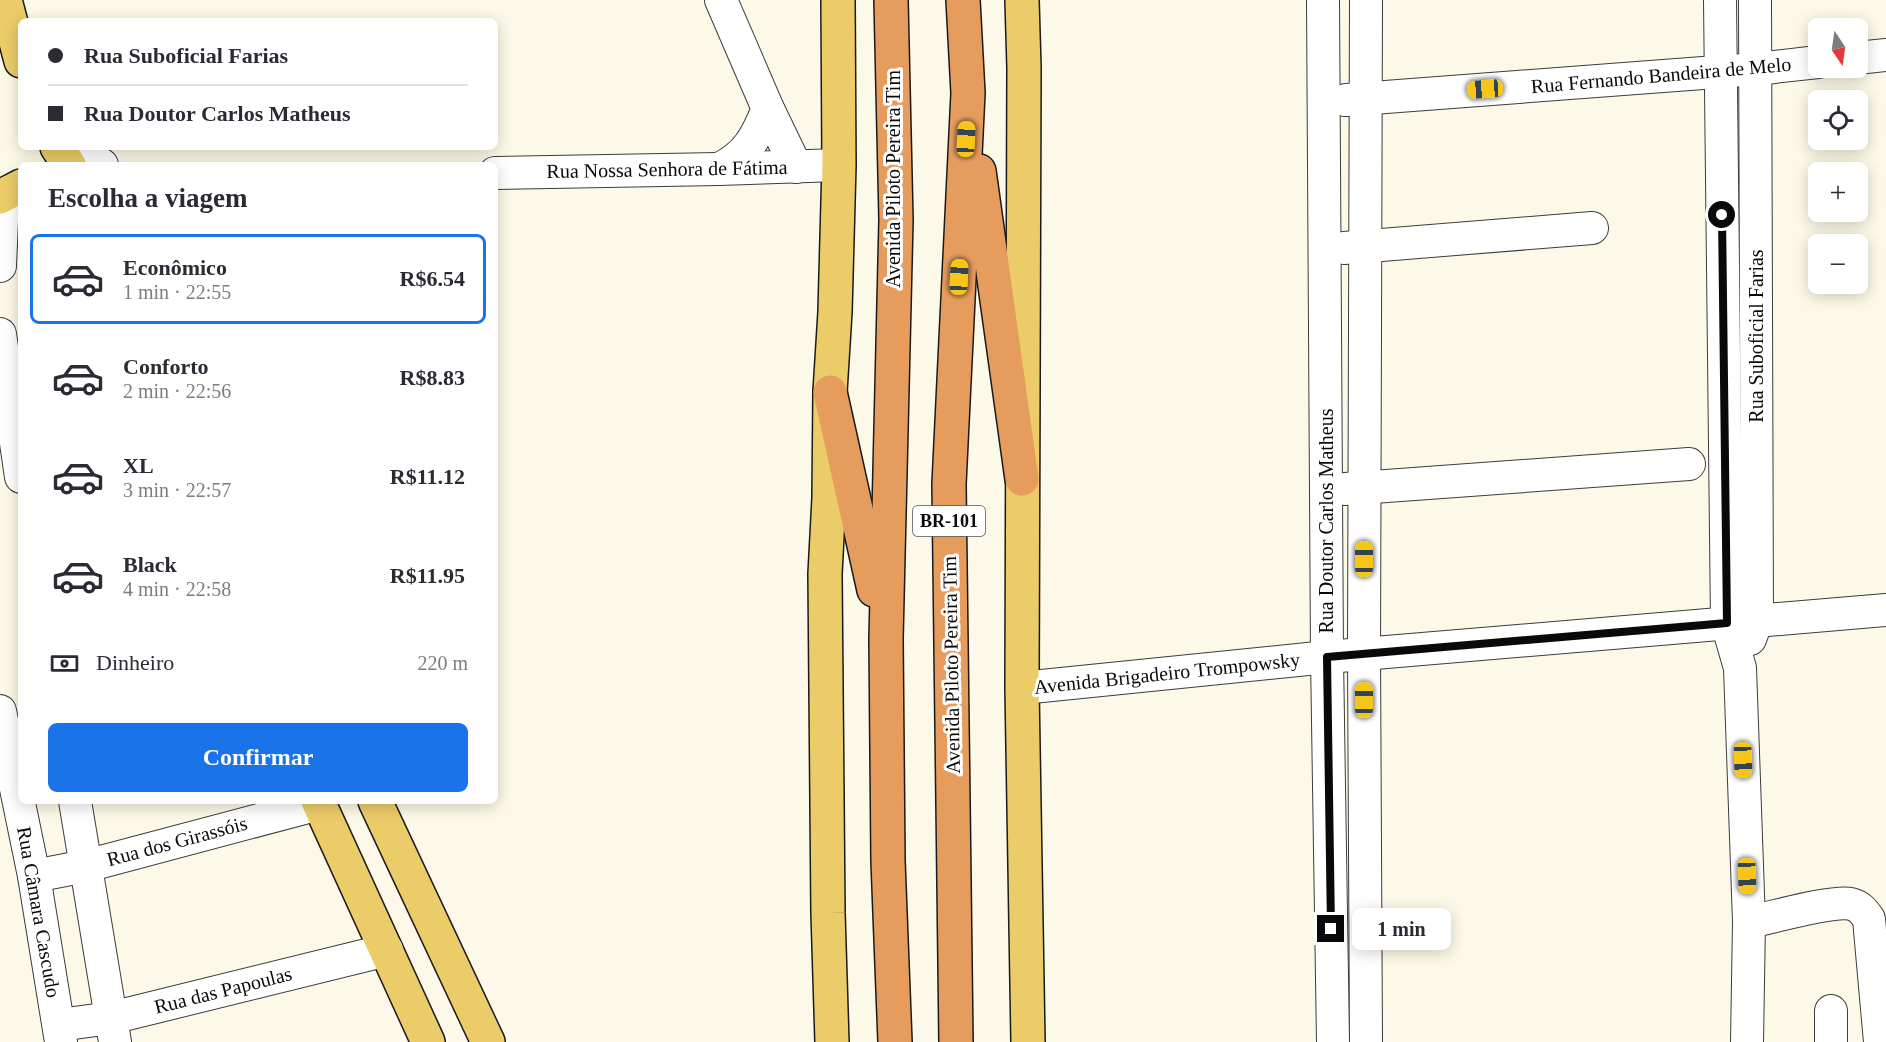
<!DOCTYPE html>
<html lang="pt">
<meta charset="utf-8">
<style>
body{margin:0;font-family:"Times New Roman",serif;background:#f7f7f7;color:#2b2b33;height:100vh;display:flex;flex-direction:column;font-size:22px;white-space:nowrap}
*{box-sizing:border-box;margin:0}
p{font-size:20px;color:#7c7c81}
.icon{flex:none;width:33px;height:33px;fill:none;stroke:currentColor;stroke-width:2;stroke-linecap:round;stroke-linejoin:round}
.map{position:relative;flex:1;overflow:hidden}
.side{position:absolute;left:18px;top:162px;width:480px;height:642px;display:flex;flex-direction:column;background:#fff;border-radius:9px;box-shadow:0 3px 15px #0003}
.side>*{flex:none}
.banner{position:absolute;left:18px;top:18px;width:480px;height:132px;border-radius:9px;box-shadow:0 3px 15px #0003;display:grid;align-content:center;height:132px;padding:0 30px;background:#fff}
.needle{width:39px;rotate:167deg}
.fabs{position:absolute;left:1808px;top:18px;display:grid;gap:12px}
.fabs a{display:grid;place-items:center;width:60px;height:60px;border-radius:9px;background:#fff;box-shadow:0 3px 15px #0003;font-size:30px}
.end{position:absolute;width:27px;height:27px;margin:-14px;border:8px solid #090909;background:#fff;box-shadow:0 0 0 3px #fff}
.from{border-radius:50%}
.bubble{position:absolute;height:42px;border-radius:9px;background:#fff;box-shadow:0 3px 15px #0003;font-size:20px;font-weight:700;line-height:42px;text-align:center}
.car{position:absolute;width:18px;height:36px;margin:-18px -9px;border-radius:8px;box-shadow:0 0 4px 2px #0007;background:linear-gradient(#f5c518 24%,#345 0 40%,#f5c518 0 76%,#345 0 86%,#f5c518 0)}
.banner b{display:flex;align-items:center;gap:21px;height:57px;font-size:22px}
.banner b+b{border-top:2px solid #e1e1e2}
.banner i{width:15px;height:15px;background:#2b2b33}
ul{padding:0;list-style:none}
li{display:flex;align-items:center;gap:18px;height:90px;margin:0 12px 9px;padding:0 18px;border:3px solid transparent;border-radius:9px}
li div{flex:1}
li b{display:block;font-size:22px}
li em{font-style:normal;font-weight:700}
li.on{border-color:#1a73e8}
li>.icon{width:54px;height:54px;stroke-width:1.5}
h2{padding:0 30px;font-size:27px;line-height:72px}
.pay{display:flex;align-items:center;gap:15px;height:66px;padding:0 30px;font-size:22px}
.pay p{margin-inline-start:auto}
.primary-button{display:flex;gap:12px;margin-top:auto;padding:12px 30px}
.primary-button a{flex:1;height:69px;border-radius:9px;background:#1a73e8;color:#fff;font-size:24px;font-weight:700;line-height:69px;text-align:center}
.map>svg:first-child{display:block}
</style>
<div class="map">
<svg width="1886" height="1042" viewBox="0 0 1886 1042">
<rect width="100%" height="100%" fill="#fdf9e8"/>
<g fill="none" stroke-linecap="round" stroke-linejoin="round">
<g stroke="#3c3c3c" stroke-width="34">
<g id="minor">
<polyline points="721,0 768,109 796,167"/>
<polyline points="1323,0 1327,657 1333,1042"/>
<polyline points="1720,0 1727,623 1740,668 1749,922 1747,1042"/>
<polyline points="1857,58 1886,55"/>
<polyline points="1346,100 1756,69 1818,62"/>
<polyline points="75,147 102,165"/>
<path d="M 719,169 C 748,155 756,137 768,109"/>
<polyline points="495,173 719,169 839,165"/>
<polyline points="1344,248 1592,228"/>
<polyline points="0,266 3,197"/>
<polyline points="0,334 21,477"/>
<polyline points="1345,489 1689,464"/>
<polyline points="1750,639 1757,620 1755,0"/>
<polyline points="1022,688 1327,657 1886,610"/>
<polyline points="0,711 34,876 61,1042"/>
<polyline points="75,801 115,1042"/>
<polyline points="34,876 86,866 319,804"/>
<path d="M 1749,922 C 1770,918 1833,900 1851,904 C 1860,906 1864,912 1869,919 L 1880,1042"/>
<polyline points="1831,1011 1831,1042"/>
<polyline points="59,1025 111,1018 387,950"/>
<polyline points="1366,1042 1364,654 1366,0"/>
</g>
</g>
<g stroke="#1a1a1a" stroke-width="36">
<g id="major">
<polyline points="5,0 21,61"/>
<polyline points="1022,0 1024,68 1022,688 1028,1042"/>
<polyline points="57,147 69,165"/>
<polyline points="0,197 21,186"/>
<polyline points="318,801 428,1042"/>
<polyline points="375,801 488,1042"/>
<polyline points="832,1042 828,913 825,574 829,498 830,392 835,312 839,165 838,0"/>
</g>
</g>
<g stroke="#1a1a1a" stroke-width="36">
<g id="highway">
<polyline points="891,0 896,220 886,639 888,861 895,1042"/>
<polyline points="979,171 1022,479"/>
<polyline points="830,392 874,590"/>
<polyline points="956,1042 949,484 968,93 963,0"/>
</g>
</g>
<use href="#minor" stroke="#fff" stroke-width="32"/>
<use href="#major" stroke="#ebcc69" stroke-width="33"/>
<use href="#highway" stroke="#e69c5d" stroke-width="33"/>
</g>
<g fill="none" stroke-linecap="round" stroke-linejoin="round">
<polyline stroke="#090909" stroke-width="8" points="1331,929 1327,657 1727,623 1722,215"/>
</g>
<g text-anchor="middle" stroke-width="6" stroke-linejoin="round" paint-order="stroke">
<rect fill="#fff" stroke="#535353" stroke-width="1.5" x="913" y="506" width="72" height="30" rx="4.5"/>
<g font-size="18" font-weight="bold" fill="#090909">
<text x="949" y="527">BR-101</text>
</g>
<g font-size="20" fill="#090909" stroke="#fff">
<text transform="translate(1661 75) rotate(-5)" y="7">Rua Fernando Bandeira de Melo</text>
<text transform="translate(667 169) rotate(-1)" y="7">Rua Nossa Senhora de Fátima</text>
<text transform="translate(893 179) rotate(-90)" y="7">Avenida Piloto Pereira Tim</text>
<text transform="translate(1756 336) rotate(-90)" y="7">Rua Suboficial Farias</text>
<text transform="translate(1326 521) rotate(-90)" y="7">Rua Doutor Carlos Matheus</text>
<text transform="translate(951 665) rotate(-91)" y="7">Avenida Piloto Pereira Tim</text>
<text transform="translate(1167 673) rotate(-6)" y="7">Avenida Brigadeiro Trompowsky</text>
<text transform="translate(177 841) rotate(-15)" y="7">Rua dos Girassóis</text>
<text transform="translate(39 912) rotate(80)" y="7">Rua Câmara Cascudo</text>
<text transform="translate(223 990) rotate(-14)" y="7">Rua das Papoulas</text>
</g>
</g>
</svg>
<div class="fabs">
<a><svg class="needle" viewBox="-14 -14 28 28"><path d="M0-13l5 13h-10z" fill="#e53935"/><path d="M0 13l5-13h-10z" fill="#7c7c81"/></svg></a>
<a><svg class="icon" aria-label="locate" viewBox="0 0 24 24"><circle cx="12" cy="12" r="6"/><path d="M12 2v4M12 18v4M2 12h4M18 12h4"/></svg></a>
<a>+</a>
<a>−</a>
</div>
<i class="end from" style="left:1722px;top:215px"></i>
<i class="end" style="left:1331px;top:929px"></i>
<div class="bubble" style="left:1352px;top:908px;width:99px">1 min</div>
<i class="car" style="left:1485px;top:89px;rotate:266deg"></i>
<i class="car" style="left:966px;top:139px;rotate:3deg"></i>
<i class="car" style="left:959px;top:277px;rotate:3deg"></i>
<i class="car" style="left:1364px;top:559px;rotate:0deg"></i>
<i class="car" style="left:1364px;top:700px;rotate:0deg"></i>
<i class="car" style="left:1743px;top:760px;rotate:178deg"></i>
<i class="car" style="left:1747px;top:876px;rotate:178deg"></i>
<div class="banner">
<b><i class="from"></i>Rua Suboficial Farias</b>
<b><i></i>Rua Doutor Carlos Matheus</b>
</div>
<section class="side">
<h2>Escolha a viagem</h2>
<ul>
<li class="on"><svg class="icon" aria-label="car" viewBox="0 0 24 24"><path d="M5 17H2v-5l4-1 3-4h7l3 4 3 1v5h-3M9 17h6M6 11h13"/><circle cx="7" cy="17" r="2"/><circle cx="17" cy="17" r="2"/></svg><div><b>Econômico</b><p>1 min · 22:55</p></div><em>R$6.54</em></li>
<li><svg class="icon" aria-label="car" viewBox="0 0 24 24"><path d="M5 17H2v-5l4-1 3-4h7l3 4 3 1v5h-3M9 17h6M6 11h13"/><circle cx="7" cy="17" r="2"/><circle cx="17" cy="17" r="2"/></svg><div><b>Conforto</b><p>2 min · 22:56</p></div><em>R$8.83</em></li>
<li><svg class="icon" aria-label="car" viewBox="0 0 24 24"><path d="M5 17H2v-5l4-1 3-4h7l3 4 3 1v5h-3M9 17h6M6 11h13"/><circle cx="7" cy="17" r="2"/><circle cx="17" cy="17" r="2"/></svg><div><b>XL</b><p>3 min · 22:57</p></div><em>R$11.12</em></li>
<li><svg class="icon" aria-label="car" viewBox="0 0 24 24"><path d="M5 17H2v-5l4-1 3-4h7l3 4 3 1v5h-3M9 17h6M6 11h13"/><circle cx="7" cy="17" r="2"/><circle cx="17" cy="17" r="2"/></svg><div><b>Black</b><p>4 min · 22:58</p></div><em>R$11.95</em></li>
</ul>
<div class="pay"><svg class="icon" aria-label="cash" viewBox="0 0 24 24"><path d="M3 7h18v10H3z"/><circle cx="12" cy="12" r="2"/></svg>Dinheiro<p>220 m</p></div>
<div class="primary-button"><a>Confirmar</a></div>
</section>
</div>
